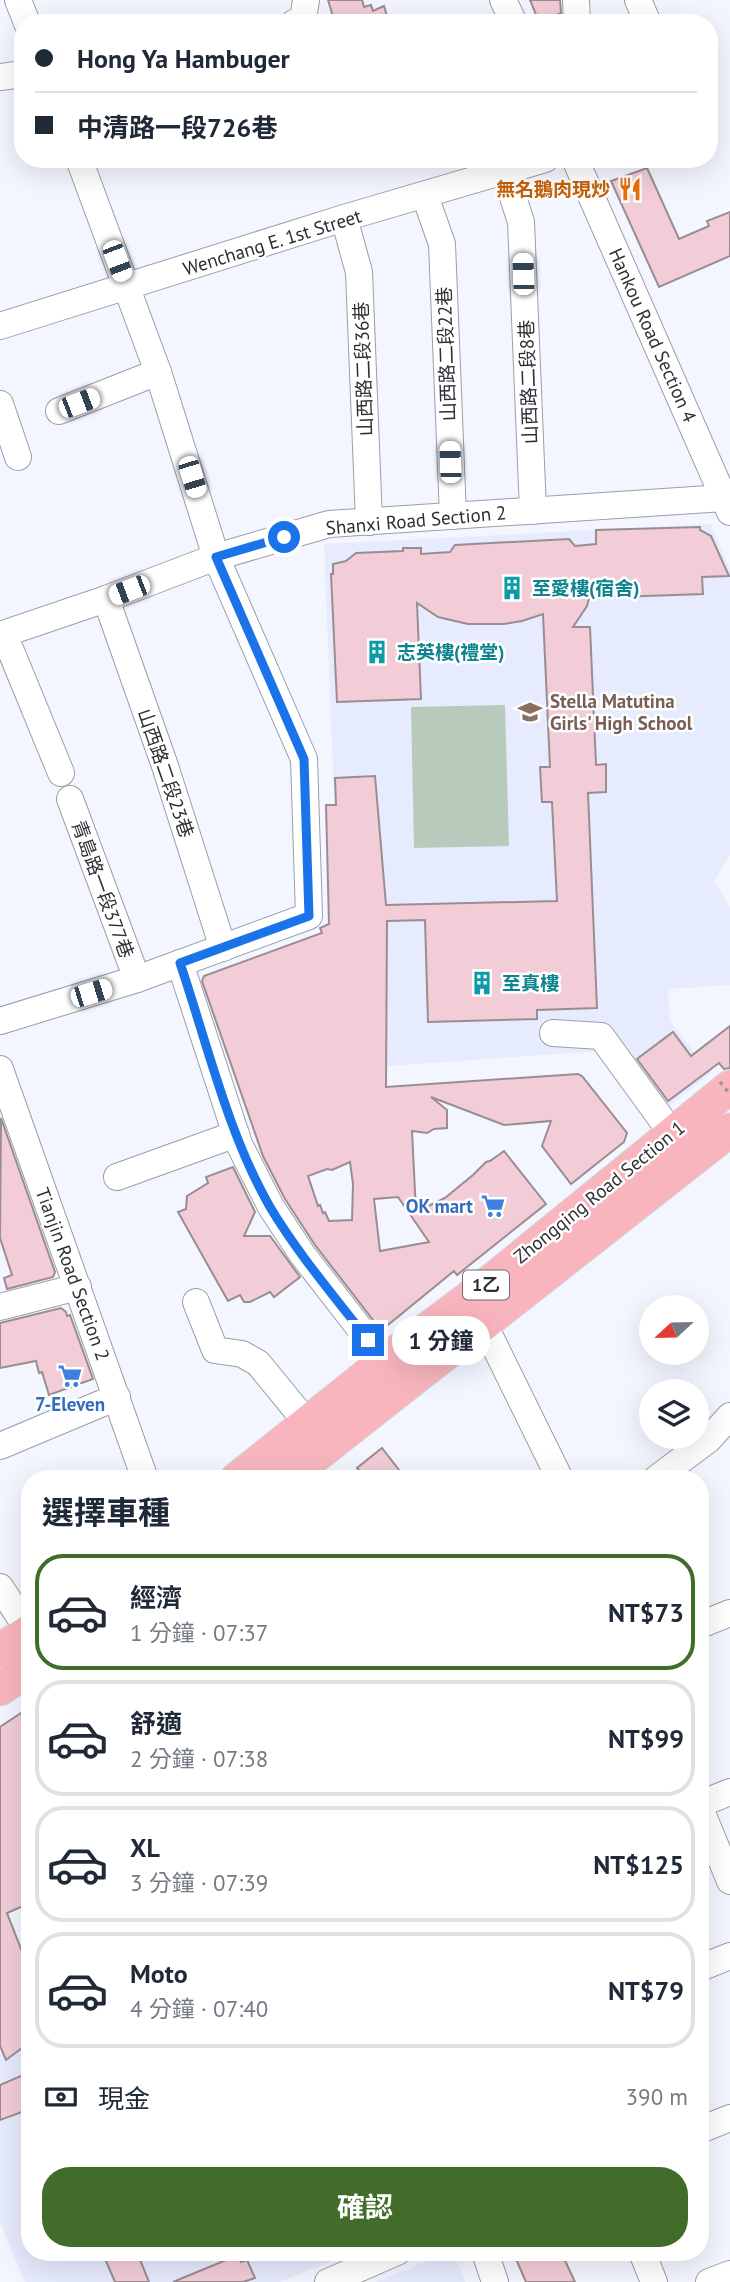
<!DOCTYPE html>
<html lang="zh-TW">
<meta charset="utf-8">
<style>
body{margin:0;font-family:"PT Sans","Noto Sans TC",sans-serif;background:#f2f2f3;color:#1f2937;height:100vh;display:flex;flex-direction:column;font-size:26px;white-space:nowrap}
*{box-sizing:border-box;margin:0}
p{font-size:23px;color:#747a83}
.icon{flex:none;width:38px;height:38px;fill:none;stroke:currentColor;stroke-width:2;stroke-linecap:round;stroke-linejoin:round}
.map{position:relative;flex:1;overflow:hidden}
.drawer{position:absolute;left:21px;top:1470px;width:688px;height:791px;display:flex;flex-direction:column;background:#fff;border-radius:28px;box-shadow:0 7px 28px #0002}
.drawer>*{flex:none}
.hud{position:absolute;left:14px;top:14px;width:704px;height:154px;border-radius:28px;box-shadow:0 7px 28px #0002;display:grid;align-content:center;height:154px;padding:0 21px;background:#fff}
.needle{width:46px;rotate:248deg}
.fabs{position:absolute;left:639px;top:1295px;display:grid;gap:14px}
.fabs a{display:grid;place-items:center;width:70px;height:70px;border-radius:50%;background:#fff;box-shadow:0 7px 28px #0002;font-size:35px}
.end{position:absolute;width:32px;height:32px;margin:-16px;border:9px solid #1a73e8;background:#fff;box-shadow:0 0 0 4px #fff}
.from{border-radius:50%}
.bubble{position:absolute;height:49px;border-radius:24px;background:#fff;box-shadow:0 7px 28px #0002;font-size:23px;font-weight:700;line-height:49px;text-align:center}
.car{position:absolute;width:21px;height:42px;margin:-21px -10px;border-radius:9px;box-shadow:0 0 5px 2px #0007;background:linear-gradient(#fff 24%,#345 0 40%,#fff 0 76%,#345 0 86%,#fff 0)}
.hud b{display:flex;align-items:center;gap:24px;height:66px;font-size:26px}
.hud b+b{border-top:2px solid #e0e1e3}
.hud i{width:18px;height:18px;background:#1f2937}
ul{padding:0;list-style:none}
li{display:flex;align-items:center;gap:21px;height:116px;margin:0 14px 10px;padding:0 7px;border:4px solid #e0e1e3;border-radius:28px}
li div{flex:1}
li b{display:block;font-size:26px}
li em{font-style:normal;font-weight:700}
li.selected{border-color:#426c29}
li>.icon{width:63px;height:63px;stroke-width:1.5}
h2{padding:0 21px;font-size:32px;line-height:84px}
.pay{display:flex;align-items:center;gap:18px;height:77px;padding:0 21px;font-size:26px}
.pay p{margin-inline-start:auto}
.cta{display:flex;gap:14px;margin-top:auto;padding:14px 21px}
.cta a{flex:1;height:80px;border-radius:28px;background:#426c29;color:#fff;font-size:28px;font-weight:700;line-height:80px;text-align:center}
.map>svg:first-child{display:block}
</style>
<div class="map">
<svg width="730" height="2282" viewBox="0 0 730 2282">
<rect width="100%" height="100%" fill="#f3f5ff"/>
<g fill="#e7ebfe">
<polygon points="711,524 730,569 730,855 714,881 730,908 730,985 668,989 670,1021 711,1073 651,1121 601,1051 345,1069 324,544"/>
<polygon points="30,2032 30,2252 354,2252 279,2282 25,2282 0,2222 0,2055"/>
<polygon points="450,2252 453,2252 465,2282 376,2282"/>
</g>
<polygon fill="#b8cabc" points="505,705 509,846 414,848 411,707"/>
<g fill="#f2cdd7" stroke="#9a8d91" stroke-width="2" fill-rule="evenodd">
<polygon points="328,0 362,0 364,7 371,5 373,11 384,6 389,23 335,23"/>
<polygon points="530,0 560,0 561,13 539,22"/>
<polygon points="647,168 679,239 709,226 707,221 730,212 730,256 659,287 611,181"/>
<path d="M 700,527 L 700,530 L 711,536 L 729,576 L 702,577 L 703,594 L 589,598 L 587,606 L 573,627 L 590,627 L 596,765 L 606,764 L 606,792 L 588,793 L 597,1008 L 537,1010 L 537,1019 L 428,1022 L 425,920 L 387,921 L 386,1087 L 578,1074 L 582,1076 L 627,1133 L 624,1142 L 571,1184 L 542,1146 L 551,1121 L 504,1125 L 431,1097 L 447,1110 L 447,1128 L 434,1129 L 427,1133 L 412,1131 L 416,1212 L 445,1198 L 473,1175 L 486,1162 L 490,1161 L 504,1151 L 546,1204 L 457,1275 L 454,1271 L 383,1329 L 380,1329 L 315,1245 L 285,1199 L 263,1156 L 202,981 L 204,976 L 322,933 L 320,928 L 329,924 L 326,805 L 336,805 L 335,778 L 375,776 L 386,905 L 557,901 L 552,802 L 542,802 L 540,767 L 550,767 L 543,614 L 522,621 L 504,624 L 468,624 L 438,617 L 417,603 L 421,699 L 337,702 L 331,574 L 333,574 L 333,564 L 346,561 L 356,553 L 403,551 L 403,548 L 421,548 L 421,554 L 450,552 L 455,545 L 569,539 L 575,546 L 596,544 L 596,530 ZM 350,1162 L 353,1184 L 352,1220 L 329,1221 L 325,1212 L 323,1213 L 320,1205 L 318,1206 L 308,1176 L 327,1169 L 332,1170 ZM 398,1197 L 429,1242 L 380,1251 L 374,1199 Z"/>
<polygon points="730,1026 730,1068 724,1069 719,1063 668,1101 637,1059 673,1032 691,1056"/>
<polygon points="1,1118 55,1272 53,1277 7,1289 4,1278 12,1275 0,1238"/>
<polygon points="233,1167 255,1212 244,1236 270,1236 300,1277 274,1297 270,1292 250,1302 244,1302 240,1295 228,1301 178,1212 186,1209 187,1196 208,1183 206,1177"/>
<polygon points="61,1308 66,1312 67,1316 70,1315 93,1379 49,1395 42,1372 39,1373 36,1361 0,1368 0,1323"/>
<polygon points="382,1448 406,1479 366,1479 357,1468"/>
<polygon points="30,1707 30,1903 7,1913 30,1972 30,2042 6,2060 0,2046 0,1727"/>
<polygon points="30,2072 30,2109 0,2120 0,2085"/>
<polygon points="102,2252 137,2252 149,2282 115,2282"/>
<polygon points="513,2252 561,2252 575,2282 526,2282"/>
<polygon points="238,2255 241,2262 247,2260 255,2278 243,2282 173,2282"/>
</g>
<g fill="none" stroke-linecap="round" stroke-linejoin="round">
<g stroke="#9b9ea9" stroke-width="28">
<g id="minor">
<polyline points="18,0 27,23"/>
<polyline points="503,0 514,23"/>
<polyline points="576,0 577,23"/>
<polyline points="638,0 648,23"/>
<polyline points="294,23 303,19 306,0"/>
<polyline points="0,77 23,74"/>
<polyline points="575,159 730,512"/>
<polyline points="505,172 521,222 533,511"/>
<polyline points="425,196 442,244 453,516"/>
<polyline points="344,218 359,272 369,522"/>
<polyline points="0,326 344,218 545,159"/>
<polyline points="0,404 18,457"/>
<polyline points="59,411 158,372"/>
<polyline points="106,599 165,766 223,948"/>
<polyline points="4,634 61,773"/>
<polyline points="0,635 106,599 216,557 329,524 724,498 730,494"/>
<polyline points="70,799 137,979"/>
<polyline points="180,963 239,1144 271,1207 302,1254 385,1361"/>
<polyline points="0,1021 137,979 309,916 304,759 216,557 158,372 79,159"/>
<polyline points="553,1033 601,1036 684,1150"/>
<polyline points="0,1069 145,1479"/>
<polyline points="117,1177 236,1134"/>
<polyline points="196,1302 215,1350 242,1354 258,1363 308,1424"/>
<polyline points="0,1307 78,1287"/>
<polyline points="476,1308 560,1479"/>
<polyline points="0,1446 117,1397"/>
<polyline points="656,1479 709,1439 730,1416"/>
<polyline points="0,1587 29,1631"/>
<polyline points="700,1625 730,1613"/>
<polyline points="700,1804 730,1792"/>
<polyline points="700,1808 730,1881"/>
<polyline points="700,1968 730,1956"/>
<polyline points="700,2130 730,2118"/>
<polyline points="485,2252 495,2282"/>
<polyline points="642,2252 654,2282"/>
<polyline points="328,2282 397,2252"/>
<polyline points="709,2282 730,2274"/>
</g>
</g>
<g stroke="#d5d5d6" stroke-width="35">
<g id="major">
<polyline points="237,1479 385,1361 485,1286 730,1087"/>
<polyline points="286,1479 730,1130"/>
<polyline points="0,1650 30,1631"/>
<polyline points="0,1689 30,1668"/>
</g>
</g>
<polyline stroke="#93949c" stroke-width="3.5" stroke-dasharray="3.5 5" stroke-linecap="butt" points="601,163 637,159"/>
<use href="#minor" stroke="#fff" stroke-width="26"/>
<use href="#major" stroke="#f8b5bd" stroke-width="33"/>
<polyline stroke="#93949c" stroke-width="3.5" stroke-dasharray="3.5 5" stroke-linecap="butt" points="720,1082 730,1094"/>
</g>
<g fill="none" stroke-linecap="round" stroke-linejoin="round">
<path stroke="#1a73e8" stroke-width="9" d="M 284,537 L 216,557 L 304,759 L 309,916 L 180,963 C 207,1043 228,1134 270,1207 C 298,1254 335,1297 368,1340"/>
</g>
<defs>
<g id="restaurant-bare" transform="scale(1.89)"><path d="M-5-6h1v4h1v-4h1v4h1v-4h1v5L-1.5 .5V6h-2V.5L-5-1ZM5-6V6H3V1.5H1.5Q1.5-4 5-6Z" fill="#e8710a" stroke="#fff" stroke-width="2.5" paint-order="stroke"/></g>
<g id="building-bare" transform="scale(1.89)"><path d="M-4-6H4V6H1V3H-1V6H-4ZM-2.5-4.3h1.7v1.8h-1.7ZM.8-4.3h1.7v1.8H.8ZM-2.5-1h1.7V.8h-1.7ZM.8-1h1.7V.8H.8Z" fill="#0f9aa8" stroke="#fff" stroke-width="2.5" paint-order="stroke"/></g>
<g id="school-bare" transform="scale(1.89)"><path d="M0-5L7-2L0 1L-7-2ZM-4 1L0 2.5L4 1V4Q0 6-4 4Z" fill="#8d6e63" stroke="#fff" stroke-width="2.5" paint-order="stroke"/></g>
<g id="supermarket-bare" transform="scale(1.89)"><path d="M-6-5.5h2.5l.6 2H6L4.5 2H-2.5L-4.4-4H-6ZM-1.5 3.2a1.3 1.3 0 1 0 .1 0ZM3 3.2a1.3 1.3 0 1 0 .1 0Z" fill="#3f7fe0" stroke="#fff" stroke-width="2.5" paint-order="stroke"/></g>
</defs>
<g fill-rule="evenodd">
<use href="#restaurant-bare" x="630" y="189"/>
<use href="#building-bare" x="512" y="588"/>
<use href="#building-bare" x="377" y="652"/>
<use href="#school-bare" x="530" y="712"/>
<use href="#building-bare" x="482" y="983"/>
<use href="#supermarket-bare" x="493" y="1206"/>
<use href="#supermarket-bare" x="70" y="1376"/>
</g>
<g text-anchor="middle" stroke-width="5" stroke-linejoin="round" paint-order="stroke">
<rect fill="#fff" stroke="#6d6d71" stroke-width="2" x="463" y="1270.5" width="46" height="29" rx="5"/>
<g font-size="18" font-weight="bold" fill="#2e2f34">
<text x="486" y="1291">1乙</text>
</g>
<g font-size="19" font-weight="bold" fill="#c56008" stroke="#fff" text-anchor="end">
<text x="610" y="196">無名鵝肉現炒</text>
</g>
<g font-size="19" fill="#2e2f34" stroke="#fff">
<text transform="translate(272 242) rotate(-17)" y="7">Wenchang E. 1st Street</text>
<text transform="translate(653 335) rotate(66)" y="7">Hankou Road Section 4</text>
<text transform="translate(446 354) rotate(-92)" y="7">山西路二段22巷</text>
<text transform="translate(363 369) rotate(-92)" y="7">山西路二段36巷</text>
<text transform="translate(528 382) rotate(-92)" y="7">山西路二段8巷</text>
<text transform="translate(416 520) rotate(-5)" y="7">Shanxi Road Section 2</text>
<text transform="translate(166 773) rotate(71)" y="7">山西路二段23巷</text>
<text transform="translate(103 889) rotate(70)" y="7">青島路一段377巷</text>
<text transform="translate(599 1192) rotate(-39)" y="7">Zhongqing Road Section 1</text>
<text transform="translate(73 1274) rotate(70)" y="7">Tianjin Road Section 2</text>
</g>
<g font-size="19" font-weight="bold" fill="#0d838f" stroke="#fff" text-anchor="start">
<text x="532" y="595">至愛樓(宿舍)</text>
<text x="397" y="659">志英樓(禮堂)</text>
<text x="502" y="990">至真樓</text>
</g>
<g font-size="19" font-weight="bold" fill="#785e54" stroke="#fff" text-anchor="start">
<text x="550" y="708">Stella Matutina<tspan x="550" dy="22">Girls' High School</tspan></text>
</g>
<g font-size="19" font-weight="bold" fill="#366cbe" stroke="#fff" text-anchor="end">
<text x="473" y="1213">OK mart</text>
<text x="70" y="1411" text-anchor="middle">7-Eleven</text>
</g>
</g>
</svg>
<div class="fabs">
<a><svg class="needle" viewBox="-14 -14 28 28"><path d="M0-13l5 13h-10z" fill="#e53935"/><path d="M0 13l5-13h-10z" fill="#747a83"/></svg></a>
<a><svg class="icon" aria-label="layers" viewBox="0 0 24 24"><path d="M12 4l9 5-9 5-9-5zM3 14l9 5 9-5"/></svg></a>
</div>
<i class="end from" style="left:284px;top:537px"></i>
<i class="end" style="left:368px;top:1340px"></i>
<div class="bubble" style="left:392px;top:1316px;width:98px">1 分鐘</div>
<i class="car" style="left:117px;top:261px;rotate:159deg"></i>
<i class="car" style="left:523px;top:274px;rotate:358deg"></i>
<i class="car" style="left:79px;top:403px;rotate:69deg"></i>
<i class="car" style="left:450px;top:462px;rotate:358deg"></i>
<i class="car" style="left:192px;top:477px;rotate:163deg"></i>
<i class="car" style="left:129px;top:590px;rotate:249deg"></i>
<i class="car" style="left:91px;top:993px;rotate:73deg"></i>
<div class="hud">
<b><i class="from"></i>Hong Ya Hambuger</b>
<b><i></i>中清路一段726巷</b>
</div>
<section class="drawer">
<h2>選擇車種</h2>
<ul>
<li class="selected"><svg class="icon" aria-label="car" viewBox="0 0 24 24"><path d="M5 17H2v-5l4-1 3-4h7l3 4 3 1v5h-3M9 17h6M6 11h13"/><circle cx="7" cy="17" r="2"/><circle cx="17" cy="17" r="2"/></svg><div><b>經濟</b><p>1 分鐘 · 07:37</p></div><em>NT$73</em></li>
<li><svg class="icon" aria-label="car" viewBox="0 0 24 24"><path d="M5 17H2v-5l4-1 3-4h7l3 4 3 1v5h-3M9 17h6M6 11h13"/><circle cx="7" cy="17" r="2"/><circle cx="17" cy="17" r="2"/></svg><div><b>舒適</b><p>2 分鐘 · 07:38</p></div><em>NT$99</em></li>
<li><svg class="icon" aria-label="car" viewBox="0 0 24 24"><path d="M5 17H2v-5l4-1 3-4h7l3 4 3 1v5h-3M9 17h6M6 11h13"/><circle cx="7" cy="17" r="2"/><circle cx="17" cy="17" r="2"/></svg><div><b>XL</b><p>3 分鐘 · 07:39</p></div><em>NT$125</em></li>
<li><svg class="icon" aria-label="car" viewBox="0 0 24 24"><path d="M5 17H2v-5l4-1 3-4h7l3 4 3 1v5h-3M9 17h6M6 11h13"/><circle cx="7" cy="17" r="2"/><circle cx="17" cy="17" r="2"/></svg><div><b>Moto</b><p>4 分鐘 · 07:40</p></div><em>NT$79</em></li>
</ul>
<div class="pay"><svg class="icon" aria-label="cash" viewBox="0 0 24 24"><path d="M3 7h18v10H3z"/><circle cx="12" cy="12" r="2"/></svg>現金<p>390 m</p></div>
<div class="cta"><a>確認</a></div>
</section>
</div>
